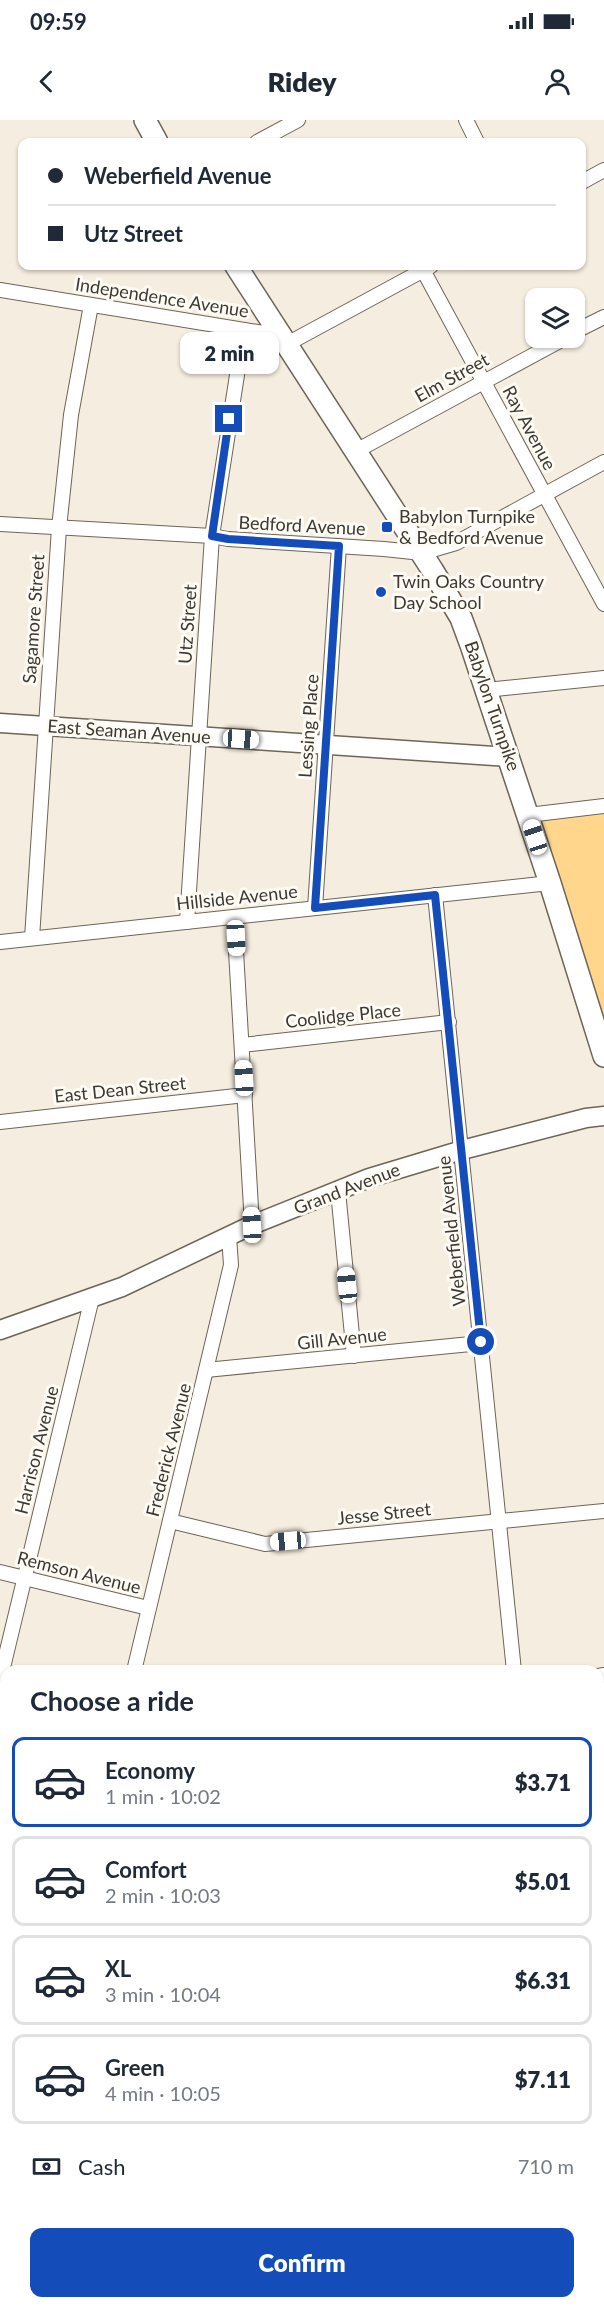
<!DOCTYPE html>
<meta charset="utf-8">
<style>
body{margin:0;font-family:Lato,sans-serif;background:#f2f2f3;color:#1f2937;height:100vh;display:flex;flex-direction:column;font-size:22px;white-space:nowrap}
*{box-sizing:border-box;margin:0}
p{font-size:20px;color:#747a83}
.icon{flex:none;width:33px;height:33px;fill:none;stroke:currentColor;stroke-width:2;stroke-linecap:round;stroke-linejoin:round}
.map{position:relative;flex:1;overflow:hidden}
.drawer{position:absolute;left:0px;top:1545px;width:604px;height:644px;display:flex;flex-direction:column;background:#fff;border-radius:18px 18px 0 0;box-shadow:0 2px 4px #0004}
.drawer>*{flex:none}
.top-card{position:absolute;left:18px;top:18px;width:568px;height:132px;border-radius:12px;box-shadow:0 2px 4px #0004;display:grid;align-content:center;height:132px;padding:0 30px;background:#fff}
.fabs{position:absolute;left:525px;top:168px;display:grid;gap:12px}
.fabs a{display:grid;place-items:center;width:60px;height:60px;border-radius:12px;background:#fff;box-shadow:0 2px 4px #0004;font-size:30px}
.end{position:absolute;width:27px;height:27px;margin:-14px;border:8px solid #144db9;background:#fff;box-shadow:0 0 0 3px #fff}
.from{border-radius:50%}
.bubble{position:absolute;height:42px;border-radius:12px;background:#fff;box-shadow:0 2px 4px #0004;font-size:20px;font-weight:800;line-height:42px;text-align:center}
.car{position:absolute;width:18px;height:36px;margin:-18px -9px;border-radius:8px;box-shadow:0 0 4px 2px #0007;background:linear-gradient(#fff 24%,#345 0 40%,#fff 0 76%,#345 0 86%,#fff 0)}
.top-card b{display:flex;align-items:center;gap:21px;height:57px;font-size:22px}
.top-card b+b{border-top:2px solid #e0e1e3}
.top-card i{width:15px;height:15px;background:#1f2937}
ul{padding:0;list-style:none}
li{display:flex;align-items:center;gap:18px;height:90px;margin:0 12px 9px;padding:0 18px;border:3px solid #e0e1e3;border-radius:12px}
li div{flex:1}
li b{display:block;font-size:22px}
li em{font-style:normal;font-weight:800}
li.current{border-color:#144db9}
li>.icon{width:54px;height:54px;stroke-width:1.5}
h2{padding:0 30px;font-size:27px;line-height:72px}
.pay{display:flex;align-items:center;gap:15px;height:66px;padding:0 30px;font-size:22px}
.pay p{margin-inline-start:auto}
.button{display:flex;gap:12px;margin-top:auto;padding:12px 30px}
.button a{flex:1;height:69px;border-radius:12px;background:#144db9;color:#fff;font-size:24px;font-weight:800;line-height:69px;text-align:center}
.status{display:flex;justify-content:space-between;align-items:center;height:42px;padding:0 30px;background:#fff;direction:ltr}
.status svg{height:16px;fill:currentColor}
header{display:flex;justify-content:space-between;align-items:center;height:78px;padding:0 30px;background:#fff;font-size:27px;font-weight:800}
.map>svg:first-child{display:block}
</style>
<div class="status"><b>09:59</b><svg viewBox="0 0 49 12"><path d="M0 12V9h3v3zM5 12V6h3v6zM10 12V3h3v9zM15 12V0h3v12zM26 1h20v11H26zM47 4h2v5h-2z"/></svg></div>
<header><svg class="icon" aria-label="back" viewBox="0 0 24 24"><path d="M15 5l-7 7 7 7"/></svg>Ridey<svg class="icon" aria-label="person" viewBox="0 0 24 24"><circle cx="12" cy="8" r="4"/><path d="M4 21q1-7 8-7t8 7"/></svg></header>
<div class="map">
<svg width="604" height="2188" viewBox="0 0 604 2188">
<rect width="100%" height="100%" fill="#f5eddf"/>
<polygon fill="#eee2cd" points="0,2139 6,2139 6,2182 109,2183 109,2188 0,2188"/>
<g fill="#ffd68c">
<polygon points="604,688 604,938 530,696"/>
<polygon points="604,1831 604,1911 599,1922 599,1843"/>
<polygon points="6,1974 6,2032 0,2032 0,1997"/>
<polygon points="598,2095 604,2099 604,2127 599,2126"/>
<polygon points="109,2183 470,2182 470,2188 109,2188"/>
</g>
<polygon fill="#cb9e45" points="604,1911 604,2099 598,2095 598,1922"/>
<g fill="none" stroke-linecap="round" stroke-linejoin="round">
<g stroke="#6c6558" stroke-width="16">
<g id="street">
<polyline points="466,0 477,22"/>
<polyline points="257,22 298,0"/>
<polyline points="582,62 604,50"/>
<polyline points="423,150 604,484"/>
<polyline points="0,170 282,216"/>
<polyline points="574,212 604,197"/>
<polyline points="287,224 431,146"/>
<polyline points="356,331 565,218"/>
<polyline points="0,404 212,416 228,419 384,429 422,433 456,423 604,342"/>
<polyline points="486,570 604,558"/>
<polyline points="528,695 604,686"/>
<polyline points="435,775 514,1551"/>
<polyline points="315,788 339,426"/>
<polyline points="234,797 252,1105"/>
<polyline points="187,802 212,416 244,210"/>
<polyline points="32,818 59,408 71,295 91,185"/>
<polyline points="0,822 550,763"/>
<polyline points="242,925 449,902"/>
<polyline points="0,1002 245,975"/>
<polyline points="338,1071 354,1236"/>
<polyline points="206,1250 481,1223"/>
<polyline points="170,1401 265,1424 604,1391"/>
<polyline points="0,1452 148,1488"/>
<polyline points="134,1551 231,1145 229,1116"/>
<polyline points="598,1556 604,1555"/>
<polyline points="0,1560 92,1178"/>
<polyline points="0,1688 6,1690"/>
<polyline points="598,1720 604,1719"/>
<polyline points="598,1814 604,1803"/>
<polyline points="0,1820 6,1821"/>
<polyline points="0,1953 6,1954"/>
<polyline points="0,2042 6,2043"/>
</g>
</g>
<g stroke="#6c6558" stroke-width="21">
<g id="secondary">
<polyline points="0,603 509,637"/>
<polyline points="0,1210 122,1167 252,1105 369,1058 462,1030 586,998 604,996"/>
</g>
</g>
<g stroke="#6c6558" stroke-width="24">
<g id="primary">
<polyline points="145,0 157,22"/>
<polyline points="236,146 433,451 461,498 471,525 550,763 604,936"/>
</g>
</g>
<use href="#street" stroke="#fff" stroke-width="14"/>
<use href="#secondary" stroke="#fff" stroke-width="18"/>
<use href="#primary" stroke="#fff" stroke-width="21"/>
<g stroke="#908a81" stroke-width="3" stroke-dasharray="12 6" stroke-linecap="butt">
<polyline points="0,2116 6,2116"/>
<polyline points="0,2130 6,2130"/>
<polyline points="598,2152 604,2152"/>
<polyline points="598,2162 604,2162"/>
<polyline points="598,2174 604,2174"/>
</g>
</g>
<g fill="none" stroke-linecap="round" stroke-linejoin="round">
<polyline stroke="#144db9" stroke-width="8" points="229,299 212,416 228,419 339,426 315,788 435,775 481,1222"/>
</g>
<g fill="#144db9" stroke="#fefbf5" stroke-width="2">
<rect x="381" y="401" width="12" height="12" rx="3"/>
<circle cx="381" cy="472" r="6"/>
</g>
<g text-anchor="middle" stroke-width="6" stroke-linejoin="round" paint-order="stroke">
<g font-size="18" fill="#3c3933" stroke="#fefbf5">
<text transform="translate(162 178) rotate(9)" y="6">Independence Avenue</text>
<text transform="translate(452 258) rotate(-29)" y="6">Elm Street</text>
<text transform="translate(529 308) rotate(62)" y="6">Ray Avenue</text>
<text transform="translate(302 406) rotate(3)" y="6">Bedford Avenue</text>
<text transform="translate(34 499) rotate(-86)" y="6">Sagamore Street</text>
<text transform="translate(188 504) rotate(-86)" y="6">Utz Street</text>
<text transform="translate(492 586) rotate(71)" y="6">Babylon Turnpike</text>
<text transform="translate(309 606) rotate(-86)" y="6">Lessing Place</text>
<text transform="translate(129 612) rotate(4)" y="6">East Seaman Avenue</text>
<text transform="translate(237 778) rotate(-6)" y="6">Hillside Avenue</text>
<text transform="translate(343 896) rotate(-6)" y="6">Coolidge Place</text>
<text transform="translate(120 970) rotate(-6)" y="6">East Dean Street</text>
<text transform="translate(347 1069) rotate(-21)" y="6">Grand Avenue</text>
<text transform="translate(452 1111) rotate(-96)" y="6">Weberfield Avenue</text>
<text transform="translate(342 1219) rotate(-6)" y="6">Gill Avenue</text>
<text transform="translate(37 1330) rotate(-76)" y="6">Harrison Avenue</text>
<text transform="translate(169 1330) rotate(-76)" y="6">Frederick Avenue</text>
<text transform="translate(384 1394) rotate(-6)" y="6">Jesse Street</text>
<text transform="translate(79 1453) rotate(14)" y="6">Remson Avenue</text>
</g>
<g font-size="18" fill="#3c3933" stroke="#fefbf5" text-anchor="start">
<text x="399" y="403">Babylon Turnpike<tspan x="399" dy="21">&amp; Bedford Avenue</tspan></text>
<text x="393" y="468">Twin Oaks Country<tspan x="393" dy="21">Day School</tspan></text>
</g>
</g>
</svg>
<div class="fabs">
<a><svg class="icon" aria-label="layers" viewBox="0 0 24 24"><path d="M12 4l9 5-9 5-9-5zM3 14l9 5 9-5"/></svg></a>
</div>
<i class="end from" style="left:481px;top:1222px"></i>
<i class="end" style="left:229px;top:299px"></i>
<div class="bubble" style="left:180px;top:212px;width:99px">2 min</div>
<i class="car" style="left:241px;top:619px;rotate:94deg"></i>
<i class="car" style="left:535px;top:717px;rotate:342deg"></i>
<i class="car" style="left:236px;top:818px;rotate:177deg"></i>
<i class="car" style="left:244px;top:958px;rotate:357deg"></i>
<i class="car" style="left:252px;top:1105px;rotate:357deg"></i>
<i class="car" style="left:347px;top:1165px;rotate:354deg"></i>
<i class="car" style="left:288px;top:1421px;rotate:265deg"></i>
<div class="top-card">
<b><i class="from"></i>Weberfield Avenue</b>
<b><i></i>Utz Street</b>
</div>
<section class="drawer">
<h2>Choose a ride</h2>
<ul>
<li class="current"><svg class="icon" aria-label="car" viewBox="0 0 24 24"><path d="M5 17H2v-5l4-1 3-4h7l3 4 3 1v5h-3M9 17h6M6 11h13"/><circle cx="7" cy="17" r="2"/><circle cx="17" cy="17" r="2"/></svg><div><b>Economy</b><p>1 min · 10:02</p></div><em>$3.71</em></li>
<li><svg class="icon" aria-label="car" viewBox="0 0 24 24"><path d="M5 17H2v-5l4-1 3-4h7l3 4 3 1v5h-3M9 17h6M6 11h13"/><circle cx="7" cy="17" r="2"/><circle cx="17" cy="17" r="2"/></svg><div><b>Comfort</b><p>2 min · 10:03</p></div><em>$5.01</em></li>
<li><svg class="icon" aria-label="car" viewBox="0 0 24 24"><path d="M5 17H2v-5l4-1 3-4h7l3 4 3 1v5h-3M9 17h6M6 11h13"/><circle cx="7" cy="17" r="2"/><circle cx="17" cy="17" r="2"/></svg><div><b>XL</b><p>3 min · 10:04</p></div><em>$6.31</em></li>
<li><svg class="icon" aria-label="car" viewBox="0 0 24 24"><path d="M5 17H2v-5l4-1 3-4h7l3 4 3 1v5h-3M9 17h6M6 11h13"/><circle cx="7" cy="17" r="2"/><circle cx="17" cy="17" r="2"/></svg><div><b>Green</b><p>4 min · 10:05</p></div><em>$7.11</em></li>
</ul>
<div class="pay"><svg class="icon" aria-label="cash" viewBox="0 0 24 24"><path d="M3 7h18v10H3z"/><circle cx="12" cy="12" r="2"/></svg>Cash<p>710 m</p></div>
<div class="button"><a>Confirm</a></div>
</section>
</div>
